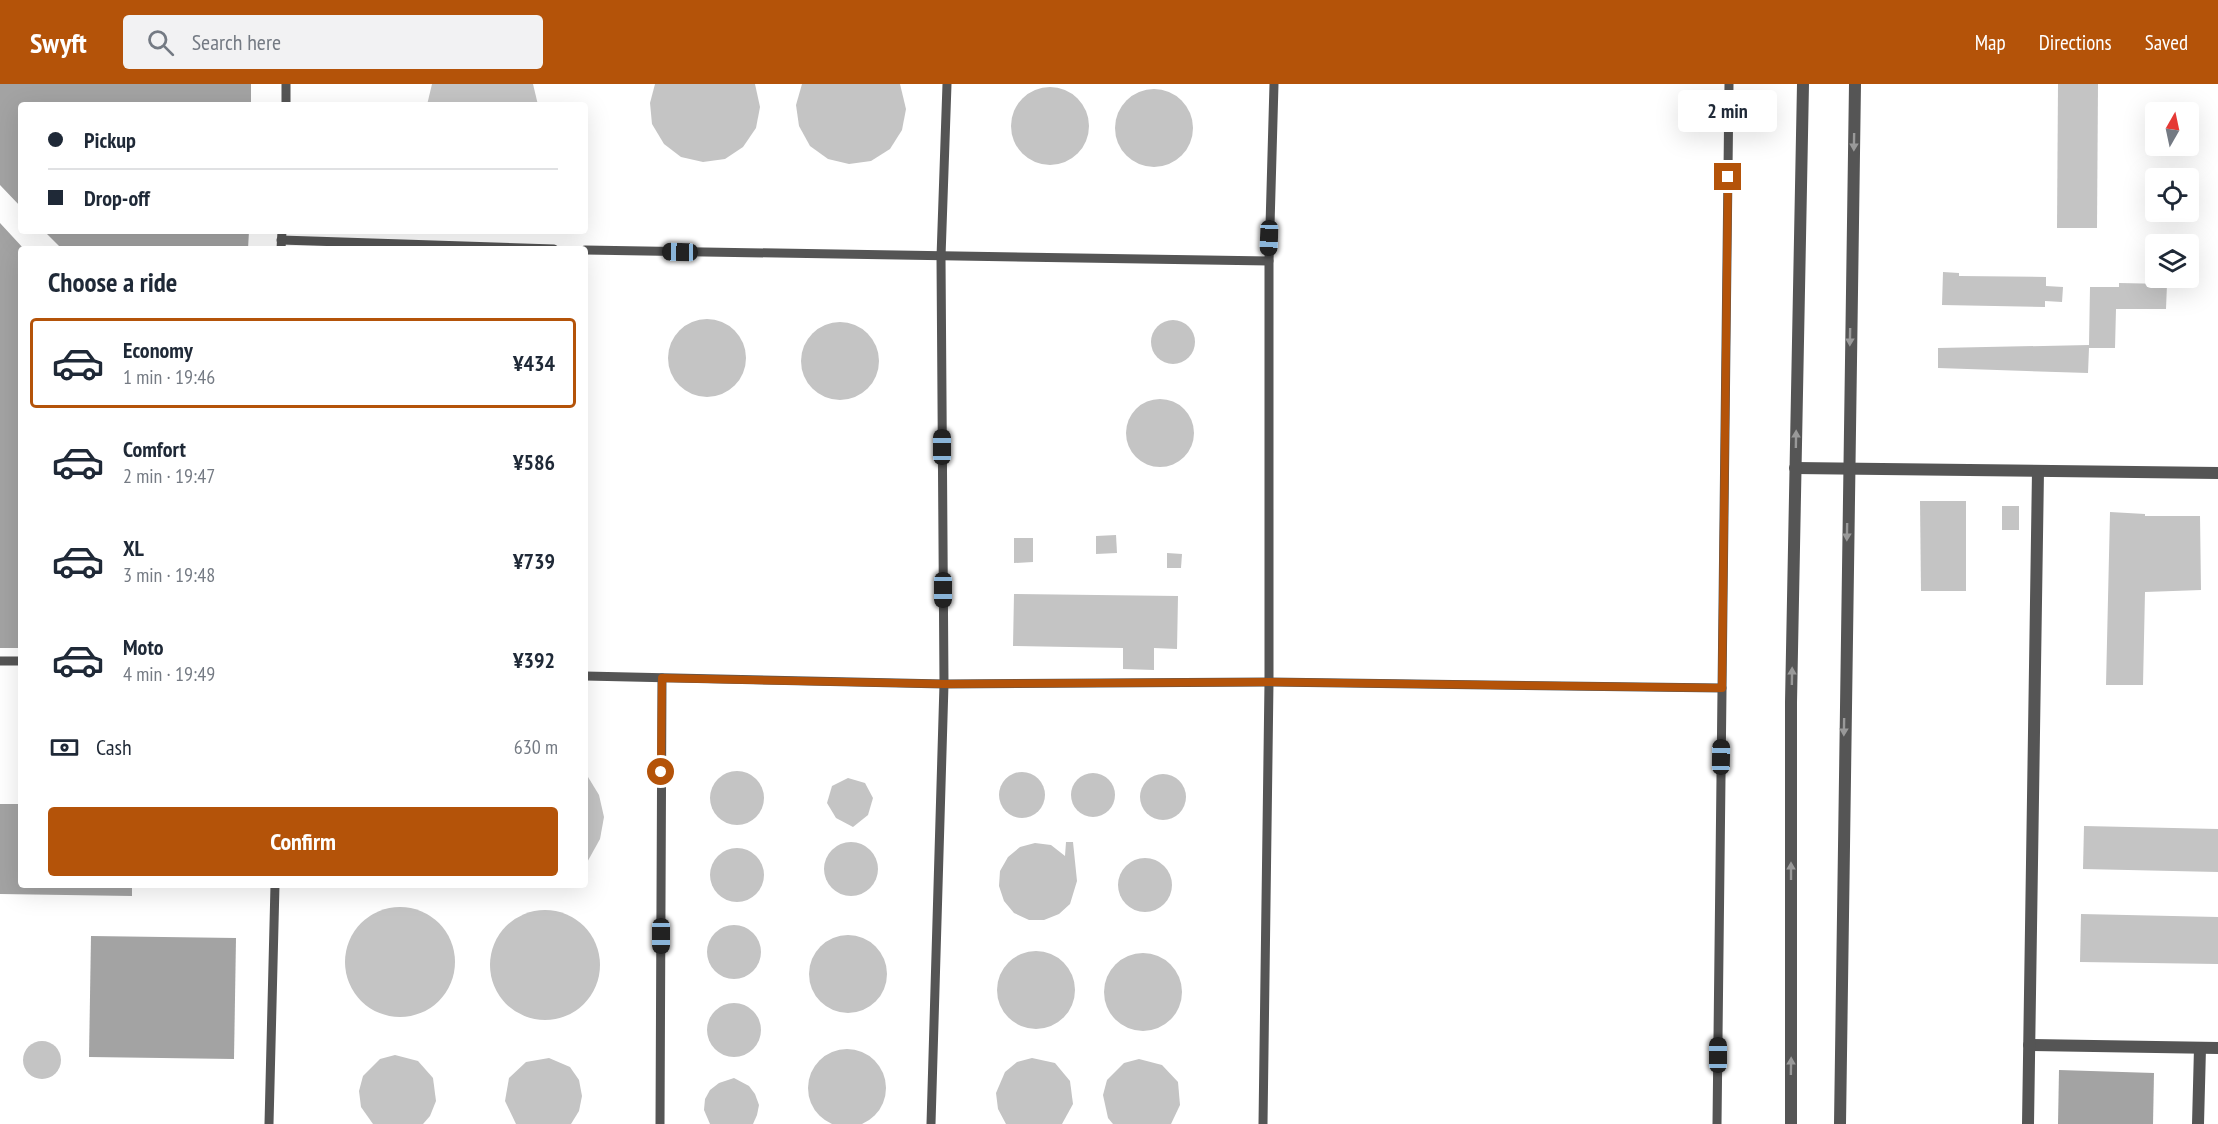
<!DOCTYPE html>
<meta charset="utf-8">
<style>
body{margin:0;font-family:"PT Sans Narrow",sans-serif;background:#f2f2f3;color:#1f2937;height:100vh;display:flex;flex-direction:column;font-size:22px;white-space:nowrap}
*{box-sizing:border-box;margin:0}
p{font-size:20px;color:#747a83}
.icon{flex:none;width:33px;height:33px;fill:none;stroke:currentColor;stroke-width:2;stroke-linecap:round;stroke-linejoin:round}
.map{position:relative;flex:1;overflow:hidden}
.drawer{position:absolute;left:18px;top:162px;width:570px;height:642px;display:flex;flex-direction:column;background:#fff;border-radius:6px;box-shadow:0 6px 24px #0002}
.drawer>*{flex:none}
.hud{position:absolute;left:18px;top:18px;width:570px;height:132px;border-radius:6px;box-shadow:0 6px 24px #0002;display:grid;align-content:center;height:132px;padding:0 30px;background:#fff}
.needle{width:39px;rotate:9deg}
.fabs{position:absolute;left:2145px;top:18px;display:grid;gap:12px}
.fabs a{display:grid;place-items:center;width:54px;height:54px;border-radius:6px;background:#fff;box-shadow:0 6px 24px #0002;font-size:30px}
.end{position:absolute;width:27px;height:27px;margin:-14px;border:8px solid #b45309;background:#fff;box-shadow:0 0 0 3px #fff}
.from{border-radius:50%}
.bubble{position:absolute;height:42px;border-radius:6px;background:#fff;box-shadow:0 6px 24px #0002;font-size:20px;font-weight:800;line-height:42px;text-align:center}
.car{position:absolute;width:18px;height:36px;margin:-18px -9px;border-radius:8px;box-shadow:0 0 4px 2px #0007;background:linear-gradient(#222 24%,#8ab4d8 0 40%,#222 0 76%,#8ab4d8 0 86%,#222 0)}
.hud b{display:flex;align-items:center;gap:21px;height:57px;font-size:22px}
.hud b+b{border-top:2px solid #e0e1e3}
.hud i{width:15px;height:15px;background:#1f2937}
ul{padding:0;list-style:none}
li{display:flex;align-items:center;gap:18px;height:90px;margin:0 12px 9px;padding:0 18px;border:3px solid transparent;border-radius:6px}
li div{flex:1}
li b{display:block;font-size:22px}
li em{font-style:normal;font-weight:800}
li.on{border-color:#b45309}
li>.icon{width:54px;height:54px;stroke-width:1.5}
h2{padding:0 30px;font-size:27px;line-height:72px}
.pay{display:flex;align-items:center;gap:15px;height:66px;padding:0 30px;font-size:22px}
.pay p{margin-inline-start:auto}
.primary-button{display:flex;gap:12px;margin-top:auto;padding:12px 30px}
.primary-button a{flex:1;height:69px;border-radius:6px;background:#b45309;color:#fff;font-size:24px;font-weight:800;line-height:69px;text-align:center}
header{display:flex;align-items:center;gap:36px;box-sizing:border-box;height:84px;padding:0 30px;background:#b45309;color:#fff}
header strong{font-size:28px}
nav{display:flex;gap:33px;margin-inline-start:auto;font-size:21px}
.search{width:420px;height:54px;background:#f2f2f3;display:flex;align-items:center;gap:15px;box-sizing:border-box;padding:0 21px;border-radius:6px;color:#747a83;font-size:22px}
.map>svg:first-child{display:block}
</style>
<header>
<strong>Swyft</strong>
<div class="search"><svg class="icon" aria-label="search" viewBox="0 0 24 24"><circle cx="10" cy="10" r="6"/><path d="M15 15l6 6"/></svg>Search here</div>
<nav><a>Map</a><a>Directions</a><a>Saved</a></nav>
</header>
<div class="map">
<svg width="2218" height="1040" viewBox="0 0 2218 1040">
<rect width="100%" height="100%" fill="#fff"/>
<g fill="#a3a3a3">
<polygon points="0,0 251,0 251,21 21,21 21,147 249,147 248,165 21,165 21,564 0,564"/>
<polygon points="0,720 21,720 21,801 132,801 132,812 0,810"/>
<polygon points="91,852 236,854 234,975 89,973"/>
<polygon points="2059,986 2154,989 2153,1040 2058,1040"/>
</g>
<polygon fill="#fff" points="0,101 21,123 21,147 44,147 62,165 24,165 0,139"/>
<g fill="#c4c4c4">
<polygon points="432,0 533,0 538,21 427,21"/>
<polygon points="655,0 755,0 760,23 756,44 743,63 725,75 703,78 681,73 664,60 652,40 650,19"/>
<polygon points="802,0 900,0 906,25 902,46 890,65 871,77 849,80 828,75 810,62 799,42 796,21"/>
<polygon points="2058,0 2098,0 2097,144 2057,144"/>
<circle cx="1050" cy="42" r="39"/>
<circle cx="1154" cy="44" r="39"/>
<polygon points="1943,188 1959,189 1959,192 2046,193 2046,202 2063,203 2062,218 2045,217 2045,223 1942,221"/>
<polygon points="2119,199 2167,200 2166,225 2116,225 2115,264 2089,264 2088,289 1938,284 1938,264 2089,261 2090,203 2119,203"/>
<circle cx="707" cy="274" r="39"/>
<circle cx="1173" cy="258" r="22"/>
<circle cx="840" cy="277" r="39"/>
<circle cx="1160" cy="349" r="34"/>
<polygon points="1920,417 1966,417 1966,507 1921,507"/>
<rect x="2002" y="422" width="17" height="24"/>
<polygon points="2110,428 2145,430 2145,432 2200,432 2201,506 2145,508 2143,601 2106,601"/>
<polygon points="1116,451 1117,469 1096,470 1096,452"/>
<polygon points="1014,454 1033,454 1033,478 1014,479"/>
<polygon points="1167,469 1182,470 1181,484 1167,484"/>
<polygon points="1014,510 1178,512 1177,565 1154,564 1154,586 1123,585 1123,564 1013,562"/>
<circle cx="737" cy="714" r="27"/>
<polygon points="585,688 599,711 604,733 600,755 585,782"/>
<circle cx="1022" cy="711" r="23"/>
<circle cx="1093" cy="711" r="22"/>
<circle cx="1163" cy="713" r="23"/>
<polygon points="848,694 865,699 873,714 868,731 853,743 836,734 827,719 832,702"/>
<polygon points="2084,742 2218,745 2218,788 2083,785"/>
<circle cx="851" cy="785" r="27"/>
<polygon points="1066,758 1073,758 1077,797 1070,820 1059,830 1044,836 1029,836 1014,829 1004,817 999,802 1000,787 1008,773 1020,763 1035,759 1051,761 1065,772"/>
<circle cx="737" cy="791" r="27"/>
<circle cx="1145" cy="801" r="27"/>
<circle cx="400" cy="878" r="55"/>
<circle cx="545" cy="881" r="55"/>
<polygon points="2081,830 2218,833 2218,880 2080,878"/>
<circle cx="734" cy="868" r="27"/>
<circle cx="848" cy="890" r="39"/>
<circle cx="1036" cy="906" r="39"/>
<circle cx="1143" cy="908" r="39"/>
<circle cx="734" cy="946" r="27"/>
<circle cx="42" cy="976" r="19"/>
<circle cx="847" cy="1004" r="39"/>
<polygon points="395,971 418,977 433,994 436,1017 430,1032 423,1040 373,1040 361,1023 359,1007 363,992 380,975"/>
<polygon points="549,974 570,983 579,996 582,1012 579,1027 571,1040 516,1040 505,1017 509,994 526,978"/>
<polygon points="1032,974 1055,979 1070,997 1073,1020 1062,1040 1006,1040 998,1025 996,1009 1005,988 1017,978"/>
<polygon points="1139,975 1162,981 1178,998 1180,1021 1171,1040 1113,1040 1108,1034 1103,1011 1107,996 1124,979"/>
<polygon points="734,994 749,1002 755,1010 759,1021 757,1031 753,1040 710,1040 704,1026 705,1015 710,1006 719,999"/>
</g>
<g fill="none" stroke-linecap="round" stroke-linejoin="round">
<g stroke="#555" stroke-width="9">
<polyline points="286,21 286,0"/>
<polyline points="281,156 554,165"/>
<polyline points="281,165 282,147"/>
<polyline points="585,166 1269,177"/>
<polyline points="0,577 21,577"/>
<polyline points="585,592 944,600 1269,598 1722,604"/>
<polyline points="269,1040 275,801"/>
<polyline points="660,1040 662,594"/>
<polyline points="931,1040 944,600 941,173 947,0"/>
<polyline points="1263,1040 1269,598 1269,177 1274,0"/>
<polyline points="1717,1040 1729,0"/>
</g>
<g stroke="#555" stroke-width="12">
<polyline points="1795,384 2218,389"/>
<polyline points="2029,961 2218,964"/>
<polyline points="2028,1040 2038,387"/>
<polyline points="2198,1040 2200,964"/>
</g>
<g stroke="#555" stroke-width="12">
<polyline points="1791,1040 1791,618 1803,0"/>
<polyline points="1840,1040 1855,0"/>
</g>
</g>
<defs><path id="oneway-solid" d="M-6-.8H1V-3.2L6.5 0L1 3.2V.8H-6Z" transform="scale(1.5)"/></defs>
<g fill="#999">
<use href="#oneway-solid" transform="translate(1854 58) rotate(91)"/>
<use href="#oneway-solid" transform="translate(1850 253) rotate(91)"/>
<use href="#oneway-solid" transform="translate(1796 355) rotate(-89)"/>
<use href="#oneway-solid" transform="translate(1847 448) rotate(91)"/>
<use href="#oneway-solid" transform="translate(1792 592) rotate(-89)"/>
<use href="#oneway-solid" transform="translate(1844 643) rotate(91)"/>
<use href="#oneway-solid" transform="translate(1791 787) rotate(-90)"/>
<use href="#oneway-solid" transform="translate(1791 982) rotate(-89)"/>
</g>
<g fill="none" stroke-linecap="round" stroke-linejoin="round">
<polyline stroke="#b45309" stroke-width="8" points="661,688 662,594 944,600 1269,598 1722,604 1728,93"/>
</g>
</svg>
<div class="fabs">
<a><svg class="needle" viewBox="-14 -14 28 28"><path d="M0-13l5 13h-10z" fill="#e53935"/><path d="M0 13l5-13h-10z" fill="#747a83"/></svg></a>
<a><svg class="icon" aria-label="locate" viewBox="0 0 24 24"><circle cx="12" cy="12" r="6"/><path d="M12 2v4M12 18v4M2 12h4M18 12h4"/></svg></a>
<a><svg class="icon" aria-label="layers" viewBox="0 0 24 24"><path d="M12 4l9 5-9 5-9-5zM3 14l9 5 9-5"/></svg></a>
</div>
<i class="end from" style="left:661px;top:688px"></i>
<i class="end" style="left:1728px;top:93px"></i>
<div class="bubble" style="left:1678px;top:6px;width:99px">2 min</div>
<i class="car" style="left:1269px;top:154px;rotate:182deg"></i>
<i class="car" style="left:680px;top:168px;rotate:271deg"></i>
<i class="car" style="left:942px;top:363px;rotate:0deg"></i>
<i class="car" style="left:943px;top:506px;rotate:180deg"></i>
<i class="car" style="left:1721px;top:673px;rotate:1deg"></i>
<i class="car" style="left:661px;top:852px;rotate:180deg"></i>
<i class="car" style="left:1718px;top:971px;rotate:0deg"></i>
<div class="hud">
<b><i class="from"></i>Pickup</b>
<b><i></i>Drop-off</b>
</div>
<section class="drawer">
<h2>Choose a ride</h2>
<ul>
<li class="on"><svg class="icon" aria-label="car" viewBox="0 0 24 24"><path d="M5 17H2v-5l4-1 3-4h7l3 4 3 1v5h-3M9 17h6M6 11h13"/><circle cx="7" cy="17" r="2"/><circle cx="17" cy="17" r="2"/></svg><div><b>Economy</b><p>1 min · 19:46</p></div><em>¥434</em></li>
<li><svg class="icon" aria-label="car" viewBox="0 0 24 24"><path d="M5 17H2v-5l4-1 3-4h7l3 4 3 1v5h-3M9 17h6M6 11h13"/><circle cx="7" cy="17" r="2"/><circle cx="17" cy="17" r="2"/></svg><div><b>Comfort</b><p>2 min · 19:47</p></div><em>¥586</em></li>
<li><svg class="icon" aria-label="car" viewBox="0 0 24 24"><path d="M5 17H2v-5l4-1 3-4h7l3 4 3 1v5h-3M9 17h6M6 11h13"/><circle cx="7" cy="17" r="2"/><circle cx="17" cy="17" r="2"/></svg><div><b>XL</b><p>3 min · 19:48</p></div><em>¥739</em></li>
<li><svg class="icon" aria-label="car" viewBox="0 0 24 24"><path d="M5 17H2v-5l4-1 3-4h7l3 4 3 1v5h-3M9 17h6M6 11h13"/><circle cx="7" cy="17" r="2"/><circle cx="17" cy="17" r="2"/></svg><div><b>Moto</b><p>4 min · 19:49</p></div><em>¥392</em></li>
</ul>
<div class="pay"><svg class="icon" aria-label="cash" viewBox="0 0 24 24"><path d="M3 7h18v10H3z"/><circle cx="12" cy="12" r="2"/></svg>Cash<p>630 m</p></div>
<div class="primary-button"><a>Confirm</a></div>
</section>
</div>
